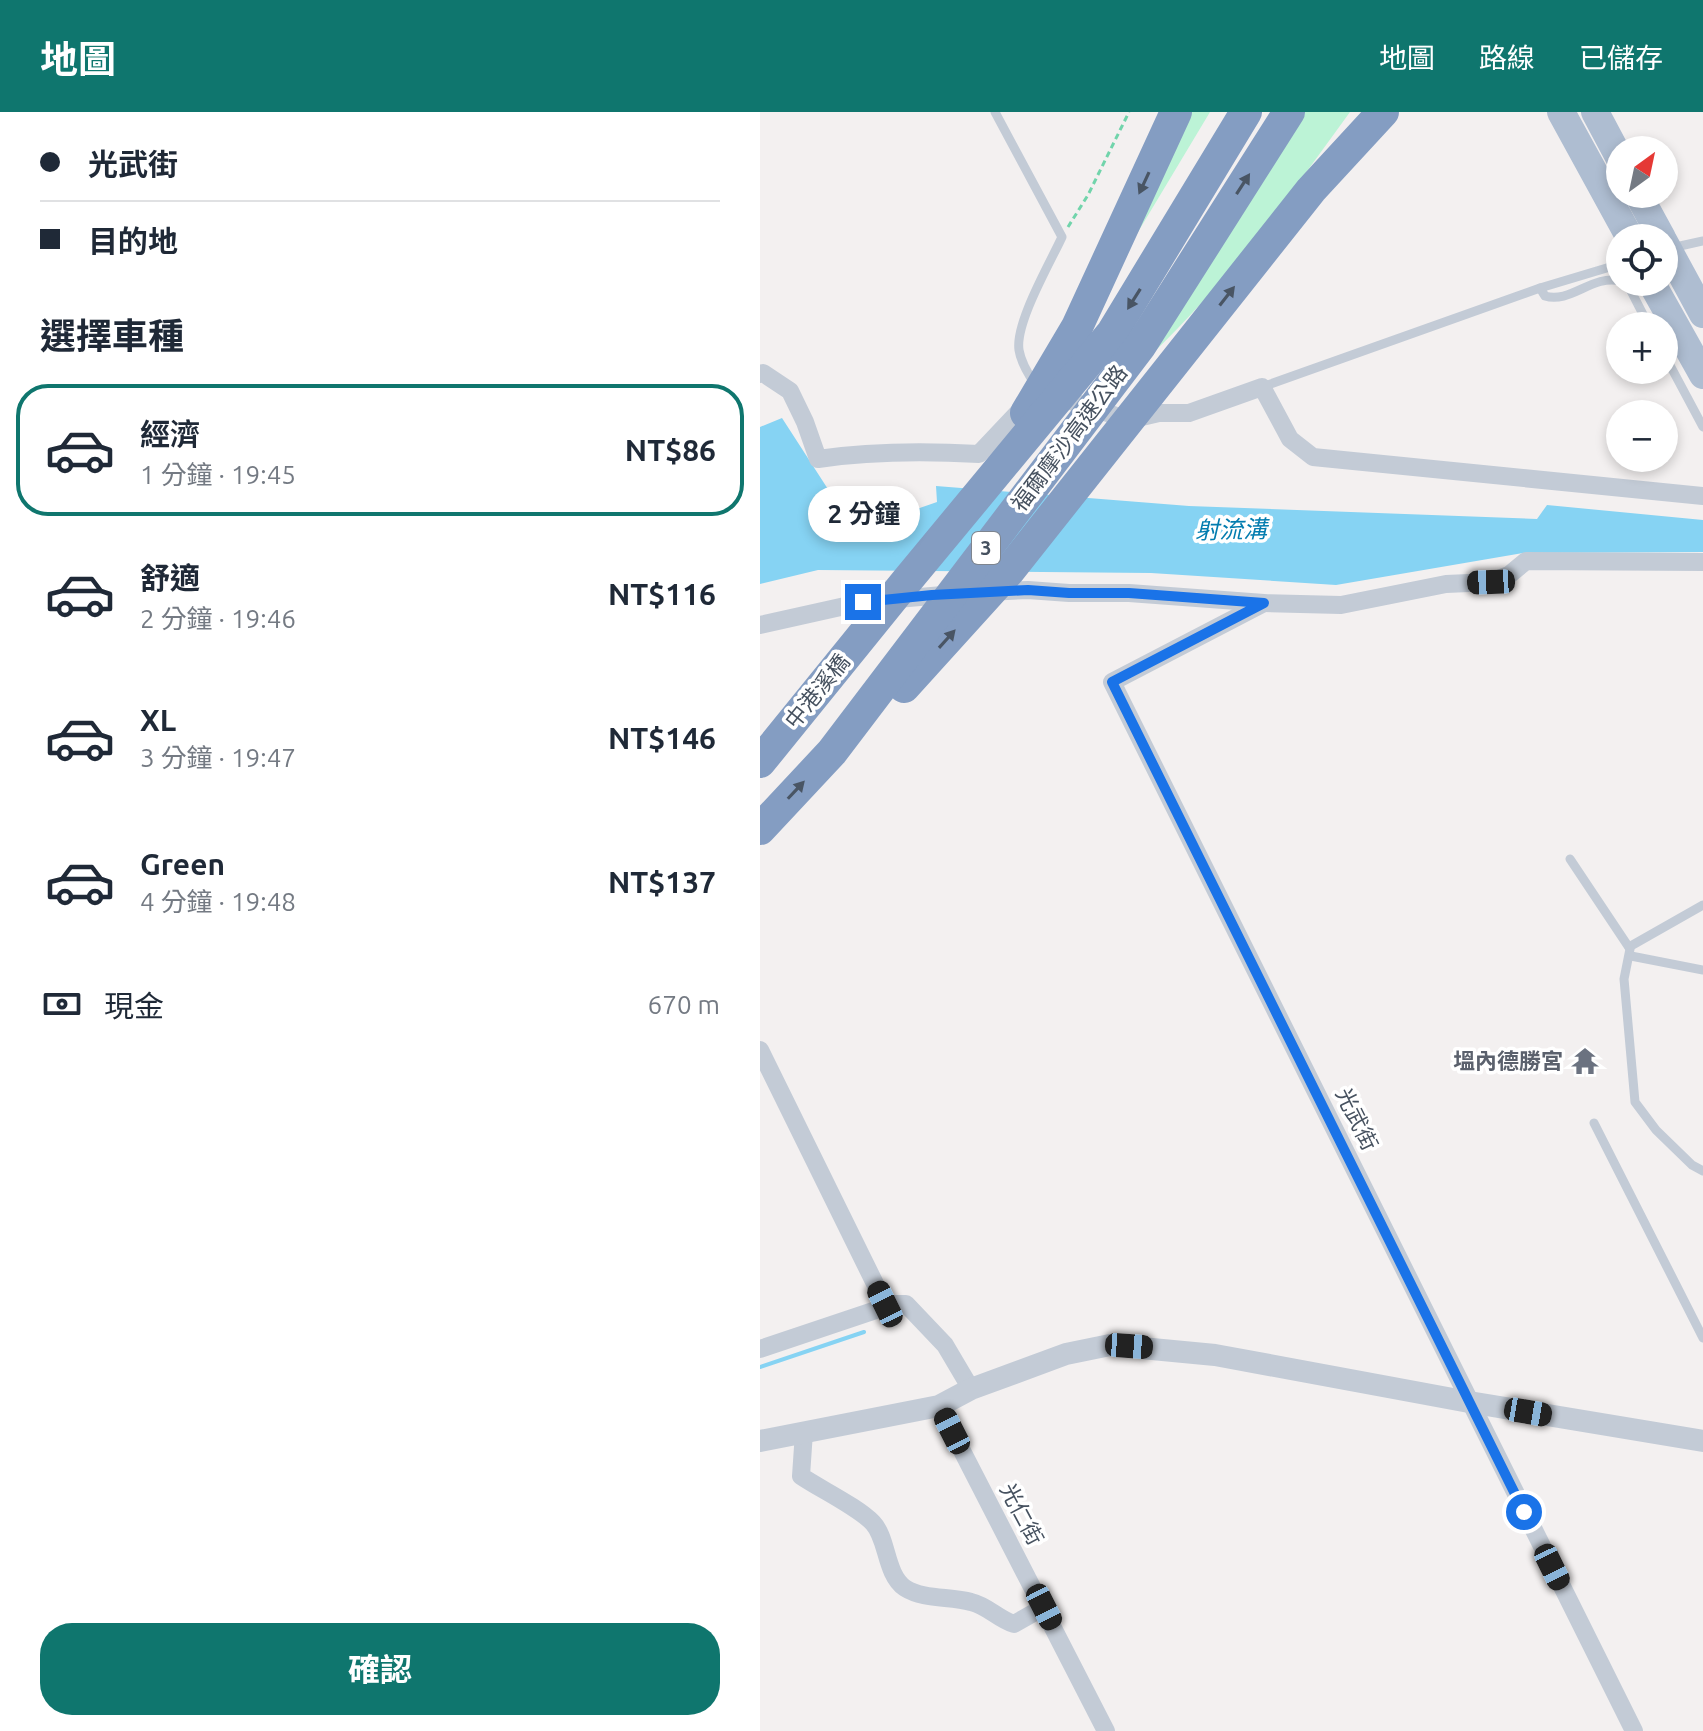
<!DOCTYPE html>
<html lang="zh-TW">
<meta charset="utf-8">
<style>
body{margin:0;font-family:Ubuntu,"Noto Sans TC",sans-serif;background:#f6f6f7;color:#1f2937;height:100vh;display:flex;flex-direction:column;font-size:30px;white-space:nowrap}
*{box-sizing:border-box;margin:0}
p{font-size:26px;color:#747a83}
.icon{flex:none;width:44px;height:44px;fill:none;stroke:currentColor;stroke-width:2;stroke-linecap:round;stroke-linejoin:round}
.map{position:relative;flex:1;overflow:hidden}
.details{display:flex;flex-direction:column;background:#fff;width:760px}
.details>*{flex:none}
.hud{display:grid;align-content:center;height:176px;padding:0 40px;background:#fff}
.needle{width:52px;rotate:33deg}
.buttons{position:absolute;left:846px;top:24px;display:grid;gap:16px}
.buttons a{display:grid;place-items:center;width:72px;height:72px;border-radius:50%;background:#fff;box-shadow:0 4px 12px #0003;font-size:40px}
.end{position:absolute;width:36px;height:36px;margin:-18px;border:10px solid #1a73e8;background:#fff;box-shadow:0 0 0 4px #fff}
.from{border-radius:50%}
.bubble{position:absolute;height:56px;border-radius:28px;background:#fff;box-shadow:0 4px 12px #0003;font-size:26px;font-weight:700;line-height:56px;text-align:center}
.car{position:absolute;width:24px;height:48px;margin:-24px -12px;border-radius:10px;box-shadow:0 0 6px 2px #0007;background:linear-gradient(#222 24%,#8ab4d8 0 40%,#222 0 76%,#8ab4d8 0 86%,#222 0)}
.hud b{display:flex;align-items:center;gap:28px;height:76px;font-size:30px}
.hud b+b{border-top:2px solid #e0e1e3}
.hud i{width:20px;height:20px;background:#1f2937}
ul{padding:0;list-style:none}
li{display:flex;align-items:center;gap:24px;height:132px;margin:0 16px 12px;padding:0 24px;border:4px solid transparent;border-radius:32px}
li div{flex:1}
li b{display:block;font-size:30px}
li em{font-style:normal;font-weight:700}
li.current{border-color:#0f766e}
li>.icon{width:72px;height:72px;stroke-width:1.5}
h2{padding:0 40px;font-size:36px;line-height:96px}
.pay{display:flex;align-items:center;gap:20px;height:88px;padding:0 40px;font-size:30px}
.pay p{margin-inline-start:auto}
.action{display:flex;gap:16px;margin-top:auto;padding:16px 40px}
.action a{flex:1;height:92px;border-radius:32px;background:#0f766e;color:#fff;font-size:32px;font-weight:700;line-height:92px;text-align:center}
header{display:flex;align-items:center;gap:48px;box-sizing:border-box;height:112px;padding:0 40px;background:#0f766e;color:#fff}
header strong{font-size:38px}
nav{display:flex;gap:44px;margin-inline-start:auto;font-size:28px}
main{display:flex;flex:1;min-height:0}
.map>svg:first-child{display:block}
</style>
<header>
<strong>地圖</strong>
<nav><a>地圖</a><a>路線</a><a>已儲存</a></nav>
</header>
<main>
<section class="details">
<div class="hud">
<b><i class="from"></i>光武街</b>
<b><i></i>目的地</b>
</div>
<h2>選擇車種</h2>
<ul>
<li class="current"><svg class="icon" aria-label="car" viewBox="0 0 24 24"><path d="M5 17H2v-5l4-1 3-4h7l3 4 3 1v5h-3M9 17h6M6 11h13"/><circle cx="7" cy="17" r="2"/><circle cx="17" cy="17" r="2"/></svg><div><b>經濟</b><p>1 分鐘 · 19:45</p></div><em>NT$86</em></li>
<li><svg class="icon" aria-label="car" viewBox="0 0 24 24"><path d="M5 17H2v-5l4-1 3-4h7l3 4 3 1v5h-3M9 17h6M6 11h13"/><circle cx="7" cy="17" r="2"/><circle cx="17" cy="17" r="2"/></svg><div><b>舒適</b><p>2 分鐘 · 19:46</p></div><em>NT$116</em></li>
<li><svg class="icon" aria-label="car" viewBox="0 0 24 24"><path d="M5 17H2v-5l4-1 3-4h7l3 4 3 1v5h-3M9 17h6M6 11h13"/><circle cx="7" cy="17" r="2"/><circle cx="17" cy="17" r="2"/></svg><div><b>XL</b><p>3 分鐘 · 19:47</p></div><em>NT$146</em></li>
<li><svg class="icon" aria-label="car" viewBox="0 0 24 24"><path d="M5 17H2v-5l4-1 3-4h7l3 4 3 1v5h-3M9 17h6M6 11h13"/><circle cx="7" cy="17" r="2"/><circle cx="17" cy="17" r="2"/></svg><div><b>Green</b><p>4 分鐘 · 19:48</p></div><em>NT$137</em></li>
</ul>
<div class="pay"><svg class="icon" aria-label="cash" viewBox="0 0 24 24"><path d="M3 7h18v10H3z"/><circle cx="12" cy="12" r="2"/></svg>現金<p>670 m</p></div>
<div class="action"><a>確認</a></div>
</section>
<div class="map">
<svg width="943" height="1619" viewBox="0 0 943 1619">
<rect width="100%" height="100%" fill="#f3f0f0"/>
<g fill="#bcf3d6">
<polygon points="428,0 450,0 339,185"/>
<path d="M 545,0 L 590,0 C 530,83 468,169 394,240 Z"/>
</g>
<polygon fill="#86d3f3" points="22,306 86,405 128,407 177,390 176,374 429,394 777,407 787,393 943,408 943,440 763,441 576,473 391,461 58,458 0,472 0,315"/>
<g fill="none" stroke-linecap="round" stroke-linejoin="round">
<polyline stroke="#86d3f3" stroke-width="4" points="0,1255 104,1220"/>
<polyline stroke="#71d4ab" stroke-width="3" stroke-dasharray="6 4" stroke-linecap="butt" points="308,115 328,83 369,0"/>
<g stroke="#c3cbd6" stroke-width="9">
<path d="M 235,0 L 302,125 C 290,151 255,211 259,238 C 261,250 268,262 275,272"/>
<polyline points="911,136 943,129"/>
<polyline points="861,170 870,177 889,214"/>
<path d="M 780,176 L 785,184 C 810,192 833,162 860,169"/>
<polyline points="904,242 943,315"/>
<polyline points="502,275 780,176 860,152"/>
<polyline points="810,747 870,837 864,867 875,990 896,1018 932,1053 943,1059"/>
<polyline points="869,835 943,793"/>
<polyline points="871,844 943,858"/>
<polyline points="834,1011 943,1226"/>
</g>
<g stroke="#c3cbd6" stroke-width="18">
<path d="M 0,262 L 3,261 L 30,279 L 45,310 L 58,347 C 112,339 164,339 219,342 L 268,290"/>
<polyline points="292,283 369,308 399,301 429,301 502,275 530,327 553,345 943,384"/>
<polyline points="227,480 268,478 309,481 369,481 504,491 581,493 686,472 731,470 749,463 766,449 943,450"/>
<polyline points="504,491 352,570 874,1619"/>
<polyline points="0,513 103,490 194,482"/>
<polyline points="0,938 125,1192"/>
<polyline points="0,1237 116,1198 125,1192 146,1192 185,1233 211,1277"/>
<polyline points="179,1294 346,1619"/>
<path d="M 44,1320 L 41,1364 C 60,1377 98,1395 113,1411 C 128,1427 125,1462 145,1476 C 164,1488 190,1484 211,1490 C 228,1494 238,1507 254,1512 L 284,1495"/>
</g>
<polyline stroke="#c3cbd6" stroke-width="22" points="0,1329 179,1294 211,1277 306,1242 350,1233 455,1243 709,1290 943,1329"/>
<g stroke="#aebdd1" stroke-width="28">
<polyline points="801,0 870,126"/>
<polyline points="835,0 860,47"/>
<polyline points="878,82 902,126"/>
<polyline points="904,130 943,202"/>
<polyline points="891,170 943,263"/>
</g>
<g stroke="#849dc2" stroke-width="32">
<polyline points="266,301 317,215 416,0"/>
<polyline points="144,575 249,459 551,78 623,0"/>
<polyline points="0,650 145,471 352,221 486,0"/>
<polyline points="0,717 72,640 381,233 529,0"/>
</g>
</g>
<defs><path id="oneway-solid" d="M-6-.8H1V-3.2L6.5 0L1 3.2V.8H-6Z" transform="scale(2)"/></defs>
<g fill="#495564">
<use href="#oneway-solid" transform="translate(384 71) rotate(115)"/>
<use href="#oneway-solid" transform="translate(483 72) rotate(-57)"/>
<use href="#oneway-solid" transform="translate(467 184) rotate(-52)"/>
<use href="#oneway-solid" transform="translate(374 187) rotate(122)"/>
<use href="#oneway-solid" transform="translate(187 527) rotate(-48)"/>
<use href="#oneway-solid" transform="translate(36 678) rotate(-47)"/>
</g>
<g fill="none" stroke-linecap="round" stroke-linejoin="round">
<polyline stroke="#1a73e8" stroke-width="10" points="103,490 172,483 268,478 309,481 369,481 504,491 352,570 764,1400"/>
</g>
<defs>
<g id="temple-bare" transform="scale(2.16)"><path d="M0-6L5-2H3V0L6.5 2.5H4V6H1.5V3h-3V6H-4V2.5H-6.5L-3 0V-2H-5Z" fill="#6b7280" stroke="#fff" stroke-width="2.5" paint-order="stroke"/></g>
</defs>
<g fill-rule="evenodd">
<use href="#temple-bare" x="825" y="949"/>
</g>
<g text-anchor="middle" stroke-width="7" stroke-linejoin="round" paint-order="stroke">
<rect fill="#fff" stroke="#7e858f" stroke-width="2" x="212" y="420" width="28" height="32" rx="6"/>
<g font-size="20" font-weight="bold" fill="#46515f">
<text x="226" y="443">3</text>
</g>
<g font-size="22" fill="#46515f" stroke="#fff">
<text transform="translate(309 326) rotate(-53)" y="8">福爾摩沙高速公路</text>
<text transform="translate(57 579) rotate(-51)" y="8">中港溪橋</text>
<text transform="translate(597 1007) rotate(64)" y="8">光武街</text>
<text transform="translate(262 1402) rotate(62)" y="8">光仁街</text>
</g>
<g font-size="22" font-weight="bold" fill="#5b616d" stroke="#fff" text-anchor="end">
<text x="803" y="957">塭內德勝宮</text>
</g>
<g font-size="24" font-style="italic" fill="#027caf" stroke="#fff">
<text transform="translate(471 418) rotate(-1)" y="8">射流溝</text>
</g>
</g>
</svg>
<div class="buttons">
<a><svg class="needle" viewBox="-14 -14 28 28"><path d="M0-13l5 13h-10z" fill="#e53935"/><path d="M0 13l5-13h-10z" fill="#747a83"/></svg></a>
<a><svg class="icon" aria-label="locate" viewBox="0 0 24 24"><circle cx="12" cy="12" r="6"/><path d="M12 2v4M12 18v4M2 12h4M18 12h4"/></svg></a>
<a>+</a>
<a>−</a>
</div>
<i class="end from" style="left:764px;top:1400px"></i>
<i class="end" style="left:103px;top:490px"></i>
<div class="bubble" style="left:48px;top:374px;width:112px">2 分鐘</div>
<i class="car" style="left:731px;top:470px;rotate:268deg"></i>
<i class="car" style="left:125px;top:1192px;rotate:334deg"></i>
<i class="car" style="left:369px;top:1234px;rotate:94deg"></i>
<i class="car" style="left:768px;top:1300px;rotate:100deg"></i>
<i class="car" style="left:192px;top:1319px;rotate:333deg"></i>
<i class="car" style="left:792px;top:1455px;rotate:154deg"></i>
<i class="car" style="left:284px;top:1495px;rotate:153deg"></i>
</div>
</main>
